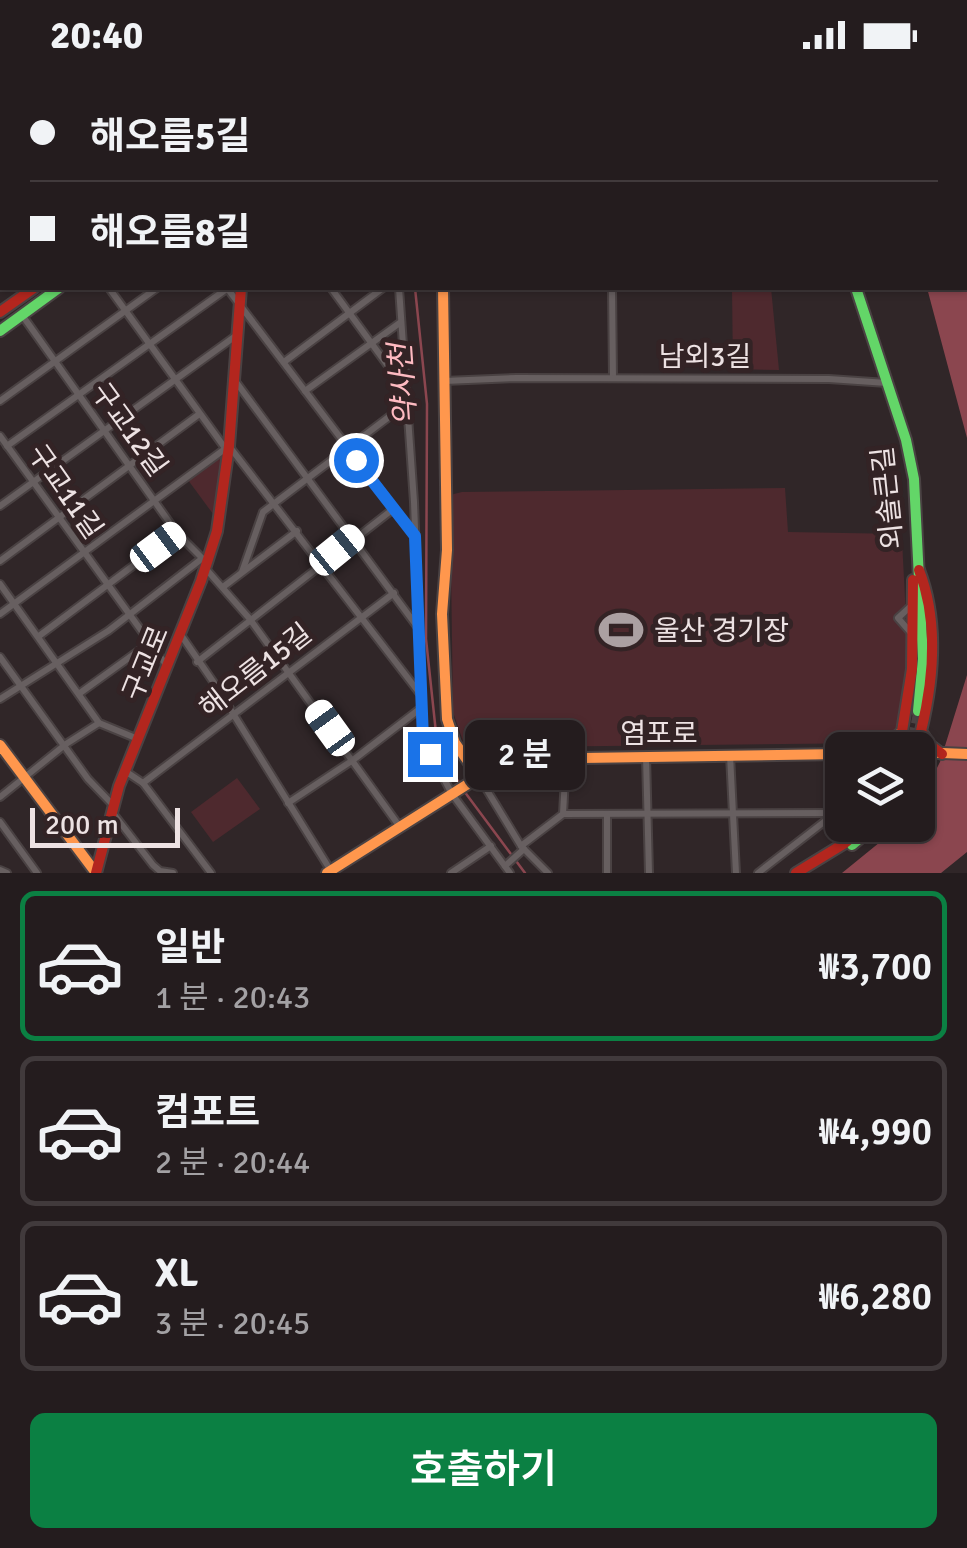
<!DOCTYPE html>
<html lang="ko">
<meta charset="utf-8">
<style>
body{margin:0;font-family:Signika,"Noto Sans KR",sans-serif;background:#2c2527;color:#f1f3f6;height:100vh;display:flex;flex-direction:column;font-size:38px;white-space:nowrap}
*{box-sizing:border-box;margin:0}
p{font-size:32px;color:#a3a1a4}
.icon{flex:none;width:55px;height:55px;fill:none;stroke:currentColor;stroke-width:2;stroke-linecap:round;stroke-linejoin:round}
.map{position:relative;height:803px;overflow:hidden}
.sheet{display:flex;flex-direction:column;background:#241c1e;flex:1}
.sheet>*{flex:none}
.hud{position:absolute;left:0px;top:0px;width:968px;height:220px;box-shadow:0 2px 8px #0004,0 0 0 2px #413a3c;display:grid;align-content:center;height:220px;padding:0 30px;background:#241c1e}
.buttons{position:absolute;left:825px;top:662px;display:grid;gap:20px}
.buttons a{display:grid;place-items:center;width:110px;height:110px;border-radius:15px;background:#241c1e;box-shadow:0 2px 8px #0004,0 0 0 2px #413a3c;font-size:50px}
.scale{position:absolute;left:30px;bottom:25px;width:150px;box-sizing:border-box;padding-left:10px;border:5px solid #ede2e3;border-top:0;font-size:28px;line-height:35px;white-space:nowrap;color:#ede2e3;-webkit-text-stroke:8px #332325;paint-order:stroke}
.end{position:absolute;width:45px;height:45px;margin:-22px;border:12px solid #1a73e8;background:#fff;box-shadow:0 0 0 5px #fff}
.from{border-radius:50%}
.bubble{position:absolute;height:70px;border-radius:15px;background:#241c1e;box-shadow:0 2px 8px #0004,0 0 0 2px #413a3c;font-size:32px;font-weight:600;line-height:70px;text-align:center}
.car{position:absolute;width:30px;height:60px;margin:-30px -15px;border-radius:12px;box-shadow:0 0 8px 2px #0007;background:linear-gradient(#fff 24%,#345 0 40%,#fff 0 76%,#345 0 86%,#fff 0)}
.hud b{display:flex;align-items:center;gap:35px;height:95px;font-size:38px}
.hud b+b{border-top:2px solid #413a3c}
.hud i{width:25px;height:25px;background:#f1f3f6}
ul{padding:18px 0 0;list-style:none}
li{display:flex;align-items:center;gap:30px;height:150px;margin:0 20px 15px;padding:0 10px;border:5px solid #413a3c;border-radius:15px}
li div{flex:1}
li b{display:block;font-size:38px}
li em{font-style:normal;font-weight:600}
li.on{border-color:#0b8043}
li>.icon{width:90px;height:90px;stroke-width:1.5}
.button{display:flex;gap:20px;margin-top:auto;padding:20px 30px}
.button a{flex:1;height:115px;border-radius:15px;background:#0b8043;color:#fff;font-size:40px;font-weight:600;line-height:115px;text-align:center}
.status{display:flex;justify-content:space-between;align-items:center;height:70px;padding:0 50px;background:#241c1e;direction:ltr}
.status svg{height:28px;fill:currentColor}
.map>svg:first-child{display:block}
</style>
<div class="status"><b>20:40</b><svg viewBox="0 0 49 12"><path d="M0 12V9h3v3zM5 12V6h3v6zM10 12V3h3v9zM15 12V0h3v12zM26 1h20v11H26zM47 4h2v5h-2z"/></svg></div>
<div class="map">
<svg width="967" height="803" viewBox="0 0 967 803">
<rect width="100%" height="100%" fill="#302628"/>
<g fill="#4e292e">
<polygon points="732,218 771,218 779,300 733,299"/>
<polygon points="225,380 216,448 188,410"/>
<path d="M 785,418 L 788,462 L 902,464 C 903,515 916,627 892,669 L 878,673 L 518,677 L 485,684 L 465,677 L 453,642 L 450,425 L 462,422 Z"/>
<polygon points="237,708 260,739 213,772 191,742"/>
</g>
<g fill="#8b464f">
<polygon points="965,109 967,117 967,368 927,218 965,218"/>
<polygon points="967,605 967,782 941,803 842,803 901,755 918,755 918,735 940,692"/>
</g>
<g fill="none" stroke-linecap="round" stroke-linejoin="round">
<g stroke="#8b464f" stroke-width="2.5">
<polyline points="415,218 427,334 426,569 436,663 447,695 460,714"/>
<polyline points="464,721 525,803"/>
</g>
<polyline stroke="#4c4244" stroke-width="9" stroke-dasharray="9 4.5" stroke-linecap="butt" points="910,680 918,641"/>
<g stroke="#4a4243" stroke-width="10">
<g id="street">
<polyline points="260,0 260,2"/>
<polyline points="0,24 2,22"/>
<polyline points="109,218 225,378"/>
<polyline points="227,218 415,466"/>
<polyline points="331,218 405,319"/>
<polyline points="399,218 414,432 423,669 452,724 510,803"/>
<polyline points="612,218 613,308"/>
<polyline points="22,245 177,463 207,493"/>
<polyline points="284,292 383,218"/>
<polyline points="444,311 516,308 829,309 887,313"/>
<polyline points="236,312 419,559"/>
<polyline points="305,321 401,252"/>
<polyline points="0,331 157,218"/>
<polyline points="0,366 167,596"/>
<polyline points="7,376 228,218"/>
<polyline points="0,436 237,265"/>
<polyline points="0,491 198,345"/>
<polyline points="206,499 249,548 400,757"/>
<polyline points="242,502 263,442 406,334"/>
<polyline points="0,514 99,653 138,669"/>
<polyline points="223,517 297,461"/>
<polyline points="911,536 898,548 912,564"/>
<polyline points="0,544 229,376 421,625"/>
<polyline points="181,565 214,613 331,801"/>
<polyline points="39,566 177,463"/>
<polyline points="0,587 88,709 113,735"/>
<polyline points="197,592 392,440"/>
<polyline points="80,623 148,574"/>
<polyline points="0,629 108,561 200,490"/>
<polyline points="730,685 736,803"/>
<polyline points="646,686 649,803"/>
<polyline points="125,701 143,713 211,803"/>
<polyline points="479,707 521,776 548,803"/>
<polyline points="143,713 394,523"/>
<polyline points="0,727 66,674 99,653"/>
<polyline points="288,733 353,690 421,638"/>
<polyline points="112,742 153,795 160,801 173,803"/>
<polyline points="563,744 835,743"/>
<polyline points="607,744 607,803"/>
<polyline points="0,752 37,803"/>
<polyline points="521,776 563,744 566,689"/>
<polyline points="505,796 524,779"/>
<polyline points="0,800 7,803"/>
<polyline points="451,803 491,776"/>
<polyline points="758,803 842,738"/>
</g>
</g>
<g stroke="#4a4243" stroke-width="14">
<g id="fast">
<polyline points="856,218 906,370 914,409 923,589 918,641"/>
<polyline points="0,261 59,218"/>
<polyline points="852,775 876,755"/>
</g>
</g>
<g stroke="#4a4243" stroke-width="14">
<g id="slow">
<polyline points="14,0 15,2"/>
<polyline points="139,0 144,2"/>
<polyline points="486,0 486,2"/>
<polyline points="821,0 821,2"/>
<polyline points="397,2 405,0"/>
<polyline points="443,218 447,480 442,544 447,649 455,673 479,707"/>
<polyline points="0,675 96,803"/>
<polyline points="887,680 899,664"/>
<polyline points="918,682 967,684"/>
<polyline points="327,803 479,707 516,689 842,684"/>
</g>
</g>
<g stroke="#4a4243" stroke-width="14">
<g id="jam">
<polyline points="352,2 361,0"/>
<polyline points="445,2 453,0"/>
<polyline points="0,242 34,218"/>
<path d="M 919,500 C 939,552 934,608 921,661 L 930,675 L 942,684"/>
<polyline points="899,680 912,599 913,510"/>
<polyline points="96,803 119,716 201,511 217,461 229,376 241,218"/>
<polyline points="796,803 845,773 867,755"/>
</g>
</g>
<use href="#street" stroke="#675f60" stroke-width="6"/>
<use href="#fast" stroke="#63d668" stroke-width="10"/>
<use href="#slow" stroke="#ff974d" stroke-width="10"/>
<use href="#jam" stroke="#b3261e" stroke-width="10"/>
</g>
<g fill="none" stroke-linecap="round" stroke-linejoin="round">
<polyline stroke="#1a73e8" stroke-width="12" points="356,390 415,466 423,669 430,684"/>
</g>
<defs>
<g id="stadium-bare" transform="scale(3.45)"><path d="M0-5a6.5 5 0 1 0 0 10a6.5 5 0 1 0 0-10ZM-3.5-1.8h7v3.6h-7Z" fill="#aba0a2" stroke="#332325" stroke-width="2.5" paint-order="stroke"/></g>
</defs>
<g fill-rule="evenodd">
<use href="#stadium-bare" x="621" y="560"/>
</g>
<g text-anchor="middle" stroke-width="10" stroke-linejoin="round" paint-order="stroke">
<g font-size="28" fill="#ede2e3" stroke="#332325">
<text x="705" y="296">남외3길</text>
<text transform="translate(130 359) rotate(54)" y="10">구교12길</text>
<text transform="translate(66 421) rotate(55)" y="10">구교11길</text>
<text transform="translate(887 428) rotate(-96)" y="10">외솔큰길</text>
<text transform="translate(145 593) rotate(-68)" y="10">구교로</text>
<text transform="translate(255 600) rotate(-38)" y="10">해오름15길</text>
<text x="659" y="673">염포로</text>
</g>
<g font-size="28" fill="#ede2e3" stroke="#332325" text-anchor="start">
<text x="654" y="570">울산 경기장</text>
</g>
<g font-size="30" font-style="italic" fill="#febac1" stroke="#332325">
<text transform="translate(403 315) rotate(-94)" y="10">약사천</text>
</g>
</g>
</svg>
<div class="buttons">
<a><svg class="icon" aria-label="layers" viewBox="0 0 24 24"><path d="M12 4l9 5-9 5-9-5zM3 14l9 5 9-5"/></svg></a>
</div>
<div class="scale">200 m</div>
<i class="end from" style="left:356px;top:390px"></i>
<i class="end" style="left:430px;top:684px"></i>
<div class="bubble" style="left:465px;top:650px;width:120px">2 분</div>
<i class="car" style="left:158px;top:477px;rotate:53deg"></i>
<i class="car" style="left:337px;top:480px;rotate:51deg"></i>
<i class="car" style="left:330px;top:658px;rotate:324deg"></i>
<div class="hud">
<b><i class="from"></i>해오름5길</b>
<b><i></i>해오름8길</b>
</div>
</div>
<section class="sheet">
<ul>
<li class="on"><svg class="icon" aria-label="car" viewBox="0 0 24 24"><path d="M5 17H2v-5l4-1 3-4h7l3 4 3 1v5h-3M9 17h6M6 11h13"/><circle cx="7" cy="17" r="2"/><circle cx="17" cy="17" r="2"/></svg><div><b>일반</b><p>1 분 · 20:43</p></div><em>₩3,700</em></li>
<li><svg class="icon" aria-label="car" viewBox="0 0 24 24"><path d="M5 17H2v-5l4-1 3-4h7l3 4 3 1v5h-3M9 17h6M6 11h13"/><circle cx="7" cy="17" r="2"/><circle cx="17" cy="17" r="2"/></svg><div><b>컴포트</b><p>2 분 · 20:44</p></div><em>₩4,990</em></li>
<li><svg class="icon" aria-label="car" viewBox="0 0 24 24"><path d="M5 17H2v-5l4-1 3-4h7l3 4 3 1v5h-3M9 17h6M6 11h13"/><circle cx="7" cy="17" r="2"/><circle cx="17" cy="17" r="2"/></svg><div><b>XL</b><p>3 분 · 20:45</p></div><em>₩6,280</em></li>
</ul>
<div class="button"><a>호출하기</a></div>
</section>
